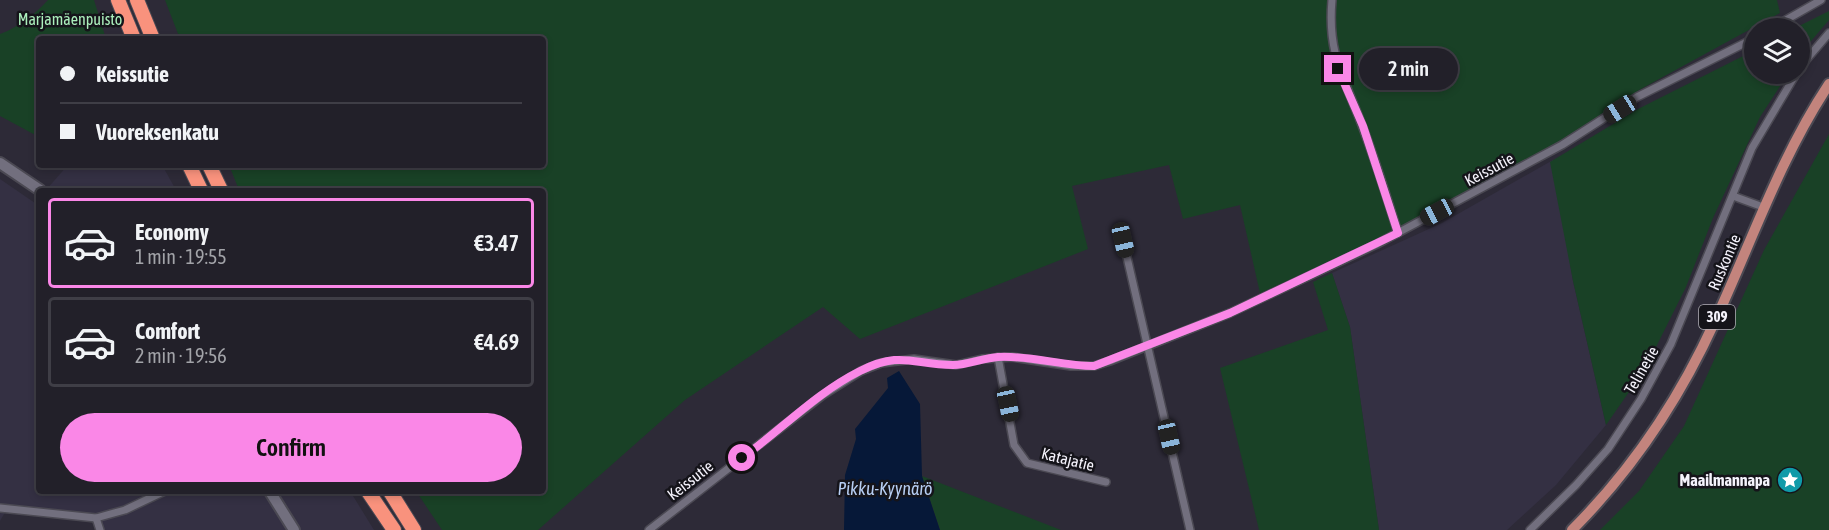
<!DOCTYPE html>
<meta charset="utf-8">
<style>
body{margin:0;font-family:"Asap Condensed",sans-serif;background:#2a2831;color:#f1f3f6;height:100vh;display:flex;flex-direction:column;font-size:22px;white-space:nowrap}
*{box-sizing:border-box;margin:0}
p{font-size:20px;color:#a2a3a8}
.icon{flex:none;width:33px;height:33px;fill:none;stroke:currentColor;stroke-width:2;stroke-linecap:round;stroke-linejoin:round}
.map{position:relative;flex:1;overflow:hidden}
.side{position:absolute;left:36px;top:188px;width:510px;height:306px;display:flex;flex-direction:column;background:#222029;border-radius:6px;box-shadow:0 3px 9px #0003,0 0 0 2px #3f3e46}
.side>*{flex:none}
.top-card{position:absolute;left:36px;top:36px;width:510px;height:132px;border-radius:6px;box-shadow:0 3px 9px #0003,0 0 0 2px #3f3e46;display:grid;align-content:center;height:132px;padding:0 24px;background:#222029}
.fabs{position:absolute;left:1744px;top:18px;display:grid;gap:12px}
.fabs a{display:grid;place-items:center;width:66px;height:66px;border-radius:50%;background:#222029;box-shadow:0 3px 9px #0003,0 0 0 2px #3f3e46;font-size:30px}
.end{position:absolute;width:27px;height:27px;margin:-14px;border:8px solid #fa87e7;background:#111;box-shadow:0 0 0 3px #111}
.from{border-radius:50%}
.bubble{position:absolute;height:42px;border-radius:21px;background:#222029;box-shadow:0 3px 9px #0003,0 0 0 2px #3f3e46;font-size:20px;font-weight:600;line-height:42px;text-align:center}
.car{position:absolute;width:18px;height:36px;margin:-18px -9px;border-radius:8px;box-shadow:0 0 4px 2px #0007;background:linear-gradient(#222 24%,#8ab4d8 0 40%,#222 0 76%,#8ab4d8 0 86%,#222 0)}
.top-card b{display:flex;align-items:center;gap:21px;height:57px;font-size:22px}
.top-card b+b{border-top:2px solid #3f3e46}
.top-card i{width:15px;height:15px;background:#f1f3f6}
ul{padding:10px 0 0;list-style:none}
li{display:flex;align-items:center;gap:18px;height:90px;margin:0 12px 9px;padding:0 12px;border:3px solid #3f3e46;border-radius:6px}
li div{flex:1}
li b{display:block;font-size:22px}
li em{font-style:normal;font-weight:600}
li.current{border-color:#fa87e7}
li>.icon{width:54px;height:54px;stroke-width:1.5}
.cta{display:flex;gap:12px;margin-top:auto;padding:12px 24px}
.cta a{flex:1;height:69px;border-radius:36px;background:#fa87e7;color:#111;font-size:24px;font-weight:600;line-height:69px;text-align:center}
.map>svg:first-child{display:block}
</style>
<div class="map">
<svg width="1829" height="530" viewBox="0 0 1829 530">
<rect width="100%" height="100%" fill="#2d2a37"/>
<g fill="#343043">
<polygon points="1553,160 1573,281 1606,425 1556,485 1507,530 1379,530 1350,327 1332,273 1442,223"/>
<polygon points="68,165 162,165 176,190 46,190"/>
<polygon points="0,179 35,203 39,199 39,490 350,491 374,530 100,530 95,518 7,509 0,521"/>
</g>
<g fill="#194126">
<path d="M 48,0 L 94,0 L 106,39 L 39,39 L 39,137 L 0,116 L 0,34 C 19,27 34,15 48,0 Z"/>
<polygon points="165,0 1777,0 1780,13 1639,90 1555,144 1374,241 1260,293 1240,205 1183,219 1169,165 1072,186 1088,249 860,339 823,307 685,400 538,530 442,530 416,491 543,490 543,190 239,190 229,165 543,165 543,39 180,39"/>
<polygon points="1829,11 1829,20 1800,54 1800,28 1795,28"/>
<polygon points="1755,50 1755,74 1788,74 1760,117 1713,218 1686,287 1645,369 1606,425 1573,281 1550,162 1638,109"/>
<polygon points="1829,134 1829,530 1600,530 1639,491 1684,426 1764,250"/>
<polygon points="1332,273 1350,327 1379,530 1259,530 1220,368 1328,330 1313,282"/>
<polygon points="922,476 1061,530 940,530"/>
</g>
<polygon fill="#061838" points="899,371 920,404 922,476 940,530 844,530 845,475 856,439 855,429 888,388 887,378"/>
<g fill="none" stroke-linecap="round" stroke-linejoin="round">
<g stroke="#4b4953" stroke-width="10">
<g id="street">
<path d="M 1332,0 C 1327,55 1345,79 1363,128 C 1376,162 1387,198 1398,233"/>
<polyline points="1772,28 1821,0"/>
<polyline points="1800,67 1829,33"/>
<polyline points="1733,196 1763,207"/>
<polyline points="1123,240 1190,530"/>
<polyline points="998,357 1014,445 1027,463 1106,482"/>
<polyline points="0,508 96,518 125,510 167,490"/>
<polyline points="96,518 100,530"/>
<polyline points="649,530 823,395 861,371 881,363 914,359 956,365 982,359 1012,357 1071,366 1094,366 1110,361 1230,313 1377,244 1562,145 1637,97 1755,38"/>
<polyline points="1530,530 1576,485 1608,449 1641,399 1671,344 1752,148 1796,74"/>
</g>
</g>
<g stroke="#4b4953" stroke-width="14">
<g id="secondary">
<polyline points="0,163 40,190"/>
<polyline points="269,490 294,530"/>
</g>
</g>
<g stroke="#4b4953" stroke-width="14">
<path id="primary" d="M 1572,530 C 1633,469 1679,400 1715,321 C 1752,241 1780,158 1829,84"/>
</g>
<g stroke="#4b4953" stroke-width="16">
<g id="highway">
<polyline points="118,0 134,39"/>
<polyline points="137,0 153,39"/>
<polyline points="189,165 201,190"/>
<polyline points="209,165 221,190"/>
<polyline points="367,490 394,530"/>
<polyline points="389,490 414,530"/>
</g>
</g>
<use href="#street" stroke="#726f7e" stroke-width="7"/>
<use href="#secondary" stroke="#726f7e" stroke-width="10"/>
<use href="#primary" stroke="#c3847d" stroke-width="10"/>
<use href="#highway" stroke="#f9927d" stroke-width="14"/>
</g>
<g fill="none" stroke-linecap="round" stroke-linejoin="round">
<path stroke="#fa87e7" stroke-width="8" d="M 742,458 C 781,430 816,393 860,371 C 902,350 913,365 953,365 C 968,365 983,358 998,357 C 1030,355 1062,366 1094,366 L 1230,313 L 1398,233 L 1363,126 L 1338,69"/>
</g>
<defs>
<g id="sight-disc" transform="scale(1.35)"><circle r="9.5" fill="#0f9aa8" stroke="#15141a"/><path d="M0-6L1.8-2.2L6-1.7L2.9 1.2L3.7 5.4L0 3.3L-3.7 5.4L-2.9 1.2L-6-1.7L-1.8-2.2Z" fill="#fff"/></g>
</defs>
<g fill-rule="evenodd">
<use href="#sight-disc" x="1790" y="480"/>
</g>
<g text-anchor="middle" stroke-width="5" stroke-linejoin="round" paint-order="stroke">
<rect fill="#15141a" stroke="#b2b0b8" stroke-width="1.5" x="1699" y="305" width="36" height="24" rx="4.5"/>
<g font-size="15" font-weight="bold" fill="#f5f3fc">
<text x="1717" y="322">309</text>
</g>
<g font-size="16" fill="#abefbc" stroke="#15141a">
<text x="70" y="25">Marjamäenpuisto</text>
</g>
<g font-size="16" fill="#f5f3fc" stroke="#15141a">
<text transform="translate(1489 169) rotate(-28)" y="6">Keissutie</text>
<text transform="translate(1724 262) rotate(-67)" y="6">Ruskontie</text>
<text transform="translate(1641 370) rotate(-60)" y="6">Telinetie</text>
<text transform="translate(1068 459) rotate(14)" y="6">Katajatie</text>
<text transform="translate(690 480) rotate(-38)" y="6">Keissutie</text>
</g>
<g font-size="16" font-weight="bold" fill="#f5f3fc" stroke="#15141a" text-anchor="end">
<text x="1770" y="486">Maailmannapa</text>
</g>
<g font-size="18" font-style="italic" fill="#b7cef3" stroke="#15141a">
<text x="885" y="495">Pikku-Kyynärö</text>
</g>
</g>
</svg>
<div class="fabs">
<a><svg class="icon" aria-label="layers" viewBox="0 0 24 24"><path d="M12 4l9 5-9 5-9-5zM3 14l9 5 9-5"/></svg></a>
</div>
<i class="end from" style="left:742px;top:458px"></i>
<i class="end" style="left:1338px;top:69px"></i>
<div class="bubble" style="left:1359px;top:48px;width:99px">2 min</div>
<i class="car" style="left:1620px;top:109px;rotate:238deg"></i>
<i class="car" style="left:1437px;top:212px;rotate:242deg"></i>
<i class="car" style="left:1123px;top:240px;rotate:167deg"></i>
<i class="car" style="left:1008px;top:404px;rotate:168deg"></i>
<i class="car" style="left:1169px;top:437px;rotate:167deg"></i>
<div class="top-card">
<b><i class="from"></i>Keissutie</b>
<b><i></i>Vuoreksenkatu</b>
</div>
<section class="side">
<ul>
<li class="current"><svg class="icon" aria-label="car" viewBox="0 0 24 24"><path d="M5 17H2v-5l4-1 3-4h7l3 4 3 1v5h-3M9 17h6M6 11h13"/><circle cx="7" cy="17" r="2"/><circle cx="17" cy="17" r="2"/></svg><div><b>Economy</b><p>1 min · 19:55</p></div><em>€3.47</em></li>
<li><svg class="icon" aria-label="car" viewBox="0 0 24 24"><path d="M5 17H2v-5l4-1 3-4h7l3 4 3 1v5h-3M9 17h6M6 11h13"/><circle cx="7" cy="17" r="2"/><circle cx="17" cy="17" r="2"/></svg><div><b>Comfort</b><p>2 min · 19:56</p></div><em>€4.69</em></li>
</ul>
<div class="cta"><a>Confirm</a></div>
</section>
</div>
